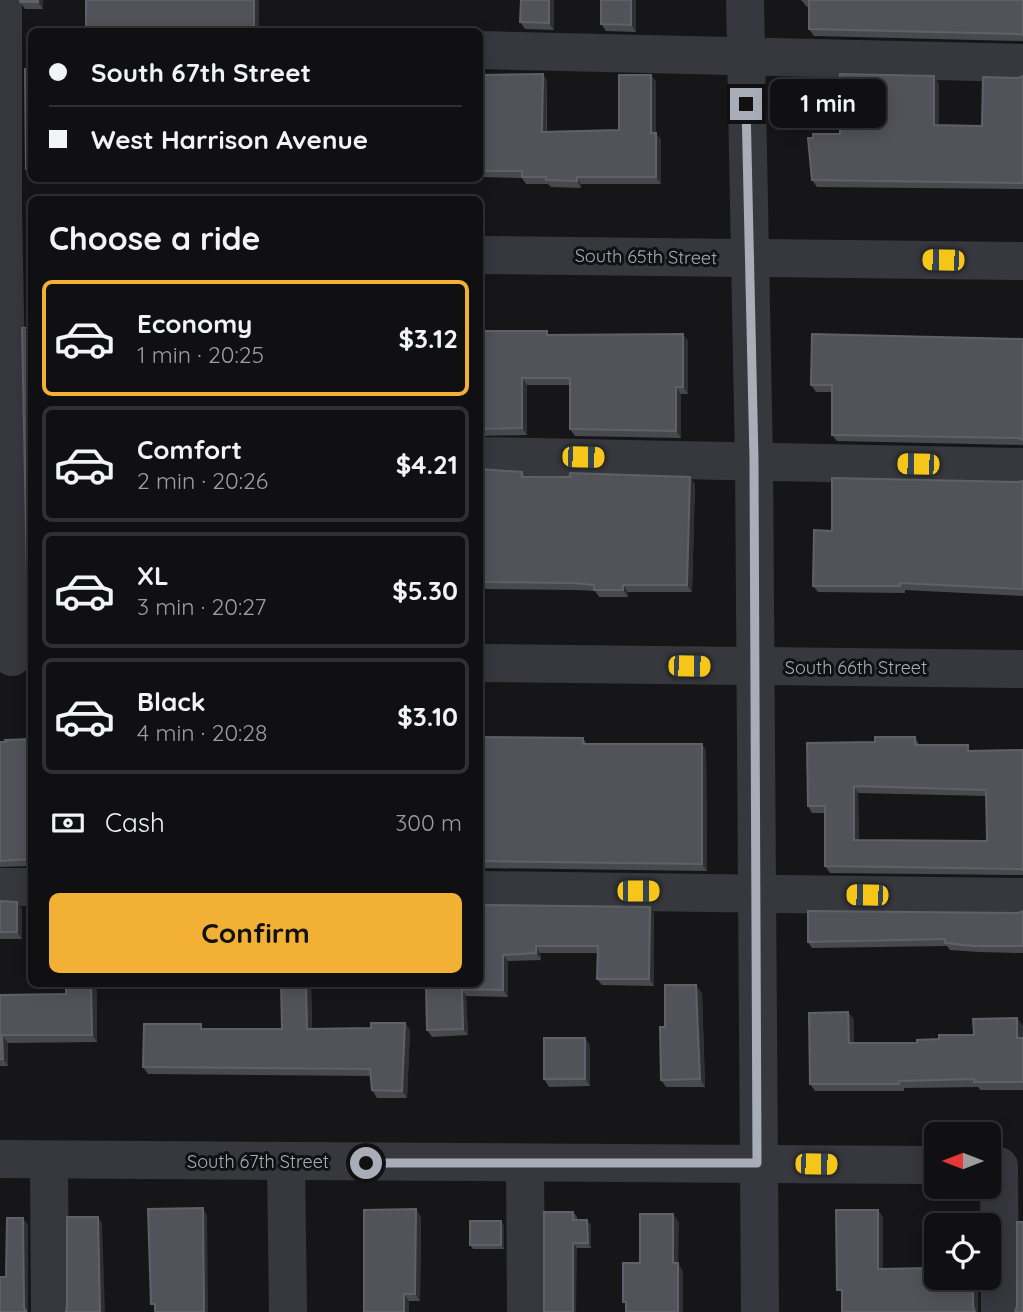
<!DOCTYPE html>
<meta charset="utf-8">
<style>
body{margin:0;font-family:Quicksand,sans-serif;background:#19191b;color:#f1f3f6;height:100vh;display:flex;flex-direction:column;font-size:26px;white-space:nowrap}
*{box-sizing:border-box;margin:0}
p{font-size:23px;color:#9c9d9f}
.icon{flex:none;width:38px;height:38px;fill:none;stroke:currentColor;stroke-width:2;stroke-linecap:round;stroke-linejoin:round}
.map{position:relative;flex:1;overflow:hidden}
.drawer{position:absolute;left:28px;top:196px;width:455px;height:791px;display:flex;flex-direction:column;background:#101012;border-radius:10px;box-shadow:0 4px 18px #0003,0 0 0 2px #303032}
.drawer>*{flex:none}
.hud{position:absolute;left:28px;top:28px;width:455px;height:154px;border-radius:10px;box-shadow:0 4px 18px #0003,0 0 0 2px #303032;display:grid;align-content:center;height:154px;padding:0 21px;background:#101012}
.needle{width:46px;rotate:270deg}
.buttons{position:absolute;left:924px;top:1122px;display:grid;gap:14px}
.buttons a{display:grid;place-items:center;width:77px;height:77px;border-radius:10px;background:#101012;box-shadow:0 4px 18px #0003,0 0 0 2px #303032;font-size:35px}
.end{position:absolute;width:32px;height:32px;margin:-16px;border:9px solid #a8adb8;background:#111;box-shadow:0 0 0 4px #111}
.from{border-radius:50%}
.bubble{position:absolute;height:49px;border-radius:10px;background:#101012;box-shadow:0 4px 18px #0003,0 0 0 2px #303032;font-size:23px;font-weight:800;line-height:49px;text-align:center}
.car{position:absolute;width:21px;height:42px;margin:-21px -10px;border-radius:9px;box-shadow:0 0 5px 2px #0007;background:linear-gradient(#f5c518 24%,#345 0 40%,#f5c518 0 76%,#345 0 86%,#f5c518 0)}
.hud b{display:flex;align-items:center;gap:24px;height:66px;font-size:26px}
.hud b+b{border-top:2px solid #303032}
.hud i{width:18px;height:18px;background:#f1f3f6}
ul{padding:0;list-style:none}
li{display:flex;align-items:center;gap:21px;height:116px;margin:0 14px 10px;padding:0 7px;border:4px solid #303032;border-radius:10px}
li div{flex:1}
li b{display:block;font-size:26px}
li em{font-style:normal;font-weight:800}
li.on{border-color:#f2b134}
li>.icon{width:63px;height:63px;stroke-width:1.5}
h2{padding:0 21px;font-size:32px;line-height:84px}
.pay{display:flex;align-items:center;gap:18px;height:77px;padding:0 21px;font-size:26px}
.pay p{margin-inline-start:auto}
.primary-button{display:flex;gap:14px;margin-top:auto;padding:14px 21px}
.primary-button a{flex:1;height:80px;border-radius:10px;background:#f2b134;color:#111;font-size:28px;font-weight:800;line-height:80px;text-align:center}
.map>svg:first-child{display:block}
</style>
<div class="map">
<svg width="1023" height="1312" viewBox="0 0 1023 1312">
<rect width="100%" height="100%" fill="#161618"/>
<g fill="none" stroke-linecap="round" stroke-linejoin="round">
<g stroke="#37383d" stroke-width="38">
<polyline points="3,0 3,214 12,657"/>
<polyline points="745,0 754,460 760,1312"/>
<polyline points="480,50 1023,63"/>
<polyline points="480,255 1023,261"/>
<polyline points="480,456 1023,467"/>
<polyline points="480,663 1023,669"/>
<polyline points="0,887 32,887"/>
<polyline points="480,890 1023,897"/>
<polyline points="0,1159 936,1165"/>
<polyline points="49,1160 50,1312"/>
<polyline points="286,1162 288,1312"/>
<polyline points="525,1164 526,1312"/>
<polyline points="999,1166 1000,1312"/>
</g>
</g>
<g fill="#47494d" fill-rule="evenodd">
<polygon points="43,0 43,9 25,9 20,2"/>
<polygon points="554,0 554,30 525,29 520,22"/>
<polygon points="636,0 636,32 606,31 601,24"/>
<polygon points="801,0 1023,0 1023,41 814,36 809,29 809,7 807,7"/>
<polygon points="32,69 32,176 31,176 26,169"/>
<polygon points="543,74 547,81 547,131 619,130 656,81 656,134 661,140 661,184 581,184 581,188 551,187 548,184 526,184 522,178 480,177 480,75"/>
<polygon points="1023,76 1023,189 817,187 812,180 813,138 840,134 939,83 939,125 982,126 1018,78"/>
<polygon points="239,178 429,178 429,182 240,180"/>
<polygon points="480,331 547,331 549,335 688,341 688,394 681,394 681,438 575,436 570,429 570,385 527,385 527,435 480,436"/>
<polygon points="1023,339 1023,445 837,441 832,435 832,392 816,392 811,385 1013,340"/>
<polygon points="480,469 522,472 525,477 695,484 692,592 628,592 628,597 599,597 595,591 577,590 480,589"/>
<polygon points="1023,481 1023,596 905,590 905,593 818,592 813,586 832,531"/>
<polygon points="480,737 583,738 587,744 702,744 706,751 707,871 480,868"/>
<path d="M 915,737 L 919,745 L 972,751 L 1023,750 L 1023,875 L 830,873 L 825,866 L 825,813 L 812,813 L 808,806 L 875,742 ZM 858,793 L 986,796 L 987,841 L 859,840 Z"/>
<polygon points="32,739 32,866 0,867 0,742"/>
<polygon points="0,901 17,902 22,909 22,939 0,939"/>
<polygon points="480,905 654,914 654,986 602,985 597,979 598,953 540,953 541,960 508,961 508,997 466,996 468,1035 432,1037 427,1030"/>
<polygon points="1023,911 1023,953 979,952 950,950 947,946 812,948 808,942"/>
<polygon points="90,984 129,984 129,987 94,987 97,991 97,1042 8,1043 8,1066 0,1066 0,995 66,994"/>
<polygon points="186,984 225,984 225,988 189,988"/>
<polygon points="311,984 312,1029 371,1028 405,1023 410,1030 407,1098 377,1098 372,1090 371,1076 148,1074 143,1067 204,1029 282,1029"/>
<polygon points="702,993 705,1087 666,1087 661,1080 665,1027"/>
<polygon points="848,1012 854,1020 854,1043 917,1043 974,1035 1023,1026 1023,1090 980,1090 978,1087 904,1088 904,1091 815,1091 810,1084"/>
<polygon points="585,1038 590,1046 590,1086 549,1087 544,1079"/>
<polygon points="573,1212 577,1217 577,1220 591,1225 591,1248 577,1248 544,1312"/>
<polygon points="421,1217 420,1301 409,1301 409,1312 364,1312"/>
<polygon points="504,1225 504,1249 473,1249 470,1245"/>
</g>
<g fill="#2f3033">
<polygon points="38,0 43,0 43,9 38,2"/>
<rect x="254" y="0" width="5" height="32"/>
<polygon points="549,0 554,0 554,30 549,23"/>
<polygon points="631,0 636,0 636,32 631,25"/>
<polygon points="543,74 547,81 546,138 542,132"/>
<polygon points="651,75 656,81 656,134 661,140 661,184 656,177 651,133"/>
<polygon points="934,76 939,83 939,132 934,125"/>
<polygon points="577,177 581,184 581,188 577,181"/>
<polygon points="683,334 688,341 688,394 683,387"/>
<polygon points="522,378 527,385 527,435 522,428"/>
<polygon points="676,387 681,394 681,438 676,431"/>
<polygon points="690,477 695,484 692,592 687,585"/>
<polygon points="623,585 628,592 628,597 623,590"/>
<polygon points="702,744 706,751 707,871 702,864"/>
<polygon points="854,786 858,793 859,847 854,840"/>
<polygon points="17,902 22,909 22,939 17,932"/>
<polygon points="650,907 654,914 654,986 649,979"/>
<polygon points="536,946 540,953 541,960 536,953"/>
<polygon points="503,955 508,961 508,997 503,990"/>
<polygon points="91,984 97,991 97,1042 92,1035"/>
<polygon points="306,984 311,984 312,1036 307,1029"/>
<polygon points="696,985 702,993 705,1087 700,1079"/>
<polygon points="462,989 466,996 468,1035 463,1029"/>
<polygon points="848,1012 854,1020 854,1050 849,1043"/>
<polygon points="1017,1018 1023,1026 1023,1045 1017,1038"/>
<polygon points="405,1023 410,1030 407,1098 402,1091"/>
<polygon points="2,1035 8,1043 8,1066 3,1059"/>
<polygon points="585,1038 590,1046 590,1086 585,1079"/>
<polygon points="203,1208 207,1215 208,1312 204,1312"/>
<polygon points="416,1209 421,1217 420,1301 415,1294"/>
<polygon points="878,1210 883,1217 883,1276 878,1269"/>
<polygon points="673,1214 679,1222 678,1271 673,1263"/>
<polygon points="98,1217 102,1223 105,1312 100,1312"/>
<polygon points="23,1218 28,1224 28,1312 26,1312 24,1307"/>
<polygon points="587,1220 591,1225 591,1248 588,1243"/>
<polygon points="501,1221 504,1225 504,1249 501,1245"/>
<polygon points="573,1243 577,1248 576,1312 573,1312"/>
<polygon points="678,1263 683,1271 683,1312 678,1312"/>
<polygon points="973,1278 978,1278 978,1312 975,1312 973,1306"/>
<polygon points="404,1294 409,1301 409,1312 404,1312"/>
</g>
<g fill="#525359" stroke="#5f6168" stroke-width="2" fill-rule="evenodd">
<rect x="20" y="0" width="18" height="2"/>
<polygon points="86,0 254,0 254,31 86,32"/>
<polygon points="521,0 549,0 549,23 520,22"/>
<polygon points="601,0 631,0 631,25 601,24"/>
<polygon points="809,0 1023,0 1023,35 1018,34 809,29"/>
<polygon points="25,69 32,69 32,169 26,169"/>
<polygon points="543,74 542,132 619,130 619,75 651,75 651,133 656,133 656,177 577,177 577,181 546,180 546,177 522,177 522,171 480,171 480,75"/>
<polygon points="840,74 934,76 934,125 982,126 983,77 1018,78 1023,76 1023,183 812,180 808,138 813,138 813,134 840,134"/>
<polygon points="22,328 32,328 32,577 27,578"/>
<polygon points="480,331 547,331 547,335 683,334 683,387 676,387 676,431 570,429 570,378 522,378 522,428 480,429"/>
<polygon points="812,334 1023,339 1023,440 1019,438 832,435 832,385 811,385"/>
<polygon points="480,469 522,472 522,477 570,477 570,473 690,477 687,585 623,585 623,590 594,590 594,585 572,583 480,582"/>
<polygon points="832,478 1018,482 1023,481 1023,589 900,583 900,586 813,586 814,530 832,531"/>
<polygon points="480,737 583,738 583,744 702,744 702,864 480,861"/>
<path d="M 875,737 L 915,737 L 915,745 L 968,745 L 968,751 L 1023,750 L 1023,870 L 1019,869 L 825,866 L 825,806 L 808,806 L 807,743 L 875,742 ZM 854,786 L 986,790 L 987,841 L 854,840 Z"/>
<polygon points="32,739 31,859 0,861 0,742 6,742 5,740"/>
<polygon points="0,901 17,902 17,932 0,932"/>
<polygon points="480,905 650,907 649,979 597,979 598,946 536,946 536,953 503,955 503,990 462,989 463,1029 427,1030 426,984 480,984"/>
<polygon points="808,911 1018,913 1023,911 1023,946 974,946 945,943 945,939 808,942"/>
<polygon points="66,984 91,984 92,1035 2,1035 3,1059 0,1059 0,995 66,994"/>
<polygon points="281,984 306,984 307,1029 371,1028 371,1023 405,1023 402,1091 372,1090 370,1069 143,1067 144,1024 201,1024 201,1029 282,1029"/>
<polygon points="665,985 696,985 700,1079 661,1080 660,1027 665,1027"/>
<polygon points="848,1012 849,1043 917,1043 917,1040 939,1039 939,1035 974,1035 973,1019 1017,1018 1017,1038 1023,1038 1023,1082 974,1082 974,1079 899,1081 899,1084 810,1084 809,1013"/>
<rect x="544" y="1038" width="41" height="41"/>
<polygon points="203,1208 204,1312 155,1312 155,1304 151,1304 148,1209"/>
<polygon points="416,1209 415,1294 404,1294 404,1312 364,1312 364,1210"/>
<polygon points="836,1210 878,1210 878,1269 933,1268 933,1227 936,1227 936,1278 973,1278 973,1306 975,1312 842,1312 842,1290 837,1290"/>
<polygon points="544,1212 573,1212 573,1220 587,1220 588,1243 573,1243 573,1312 544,1312"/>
<polygon points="640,1214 673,1214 673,1263 678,1263 678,1312 626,1312 626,1302 623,1302 623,1263 640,1263"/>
<polygon points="67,1217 98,1217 100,1312 66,1312 67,1306"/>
<polygon points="7,1218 23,1218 24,1307 26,1312 0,1312 0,1277 6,1277"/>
<rect x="470" y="1221" width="31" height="24"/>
<polygon points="1017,1222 1023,1222 1023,1312 1015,1312 1017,1306"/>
</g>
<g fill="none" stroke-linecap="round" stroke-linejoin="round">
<polyline stroke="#a8adb8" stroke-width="9" points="366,1163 757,1163 754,460 746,104"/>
</g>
<g text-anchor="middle" stroke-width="6" stroke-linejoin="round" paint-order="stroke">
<g font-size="18" fill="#a8adb8" stroke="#111113">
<text transform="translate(646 257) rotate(1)" y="6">South 65th Street</text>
<text x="856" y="674">South 66th Street</text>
<text x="258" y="1168">South 67th Street</text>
</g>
</g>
</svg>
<div class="buttons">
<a><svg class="needle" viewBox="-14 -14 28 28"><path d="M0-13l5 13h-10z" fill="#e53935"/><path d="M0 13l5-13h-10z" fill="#9c9d9f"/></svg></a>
<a><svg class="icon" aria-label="locate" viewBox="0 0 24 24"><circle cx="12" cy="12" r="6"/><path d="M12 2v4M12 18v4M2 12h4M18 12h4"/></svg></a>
</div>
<i class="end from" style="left:366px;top:1163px"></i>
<i class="end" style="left:746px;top:104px"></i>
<div class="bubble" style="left:770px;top:79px;width:116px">1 min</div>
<i class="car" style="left:943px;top:260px;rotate:271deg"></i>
<i class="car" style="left:583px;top:457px;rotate:91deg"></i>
<i class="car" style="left:918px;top:464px;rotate:271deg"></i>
<i class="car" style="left:689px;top:666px;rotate:91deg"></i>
<i class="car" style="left:638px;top:891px;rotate:90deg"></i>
<i class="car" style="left:867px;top:895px;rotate:271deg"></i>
<i class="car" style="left:816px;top:1164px;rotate:91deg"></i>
<div class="hud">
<b><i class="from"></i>South 67th Street</b>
<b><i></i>West Harrison Avenue</b>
</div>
<section class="drawer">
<h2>Choose a ride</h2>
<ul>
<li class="on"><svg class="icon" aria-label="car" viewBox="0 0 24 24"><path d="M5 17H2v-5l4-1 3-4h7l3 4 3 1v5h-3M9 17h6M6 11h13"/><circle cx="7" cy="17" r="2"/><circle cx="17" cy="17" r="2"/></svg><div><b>Economy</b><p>1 min · 20:25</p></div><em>$3.12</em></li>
<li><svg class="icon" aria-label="car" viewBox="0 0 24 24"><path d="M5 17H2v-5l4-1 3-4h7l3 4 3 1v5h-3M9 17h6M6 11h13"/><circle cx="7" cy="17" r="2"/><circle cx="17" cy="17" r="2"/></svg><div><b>Comfort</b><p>2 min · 20:26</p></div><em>$4.21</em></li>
<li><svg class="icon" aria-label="car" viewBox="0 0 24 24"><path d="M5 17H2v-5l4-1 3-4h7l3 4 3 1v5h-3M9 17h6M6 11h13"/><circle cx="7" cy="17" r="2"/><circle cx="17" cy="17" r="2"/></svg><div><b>XL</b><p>3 min · 20:27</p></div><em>$5.30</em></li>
<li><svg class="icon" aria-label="car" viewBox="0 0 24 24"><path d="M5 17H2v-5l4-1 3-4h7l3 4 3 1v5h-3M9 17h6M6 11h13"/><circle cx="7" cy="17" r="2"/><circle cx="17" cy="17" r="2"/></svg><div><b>Black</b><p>4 min · 20:28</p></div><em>$3.10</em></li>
</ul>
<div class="pay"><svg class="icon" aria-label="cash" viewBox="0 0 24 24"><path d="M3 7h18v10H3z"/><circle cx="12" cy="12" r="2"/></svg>Cash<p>300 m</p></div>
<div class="primary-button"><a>Confirm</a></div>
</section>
</div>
